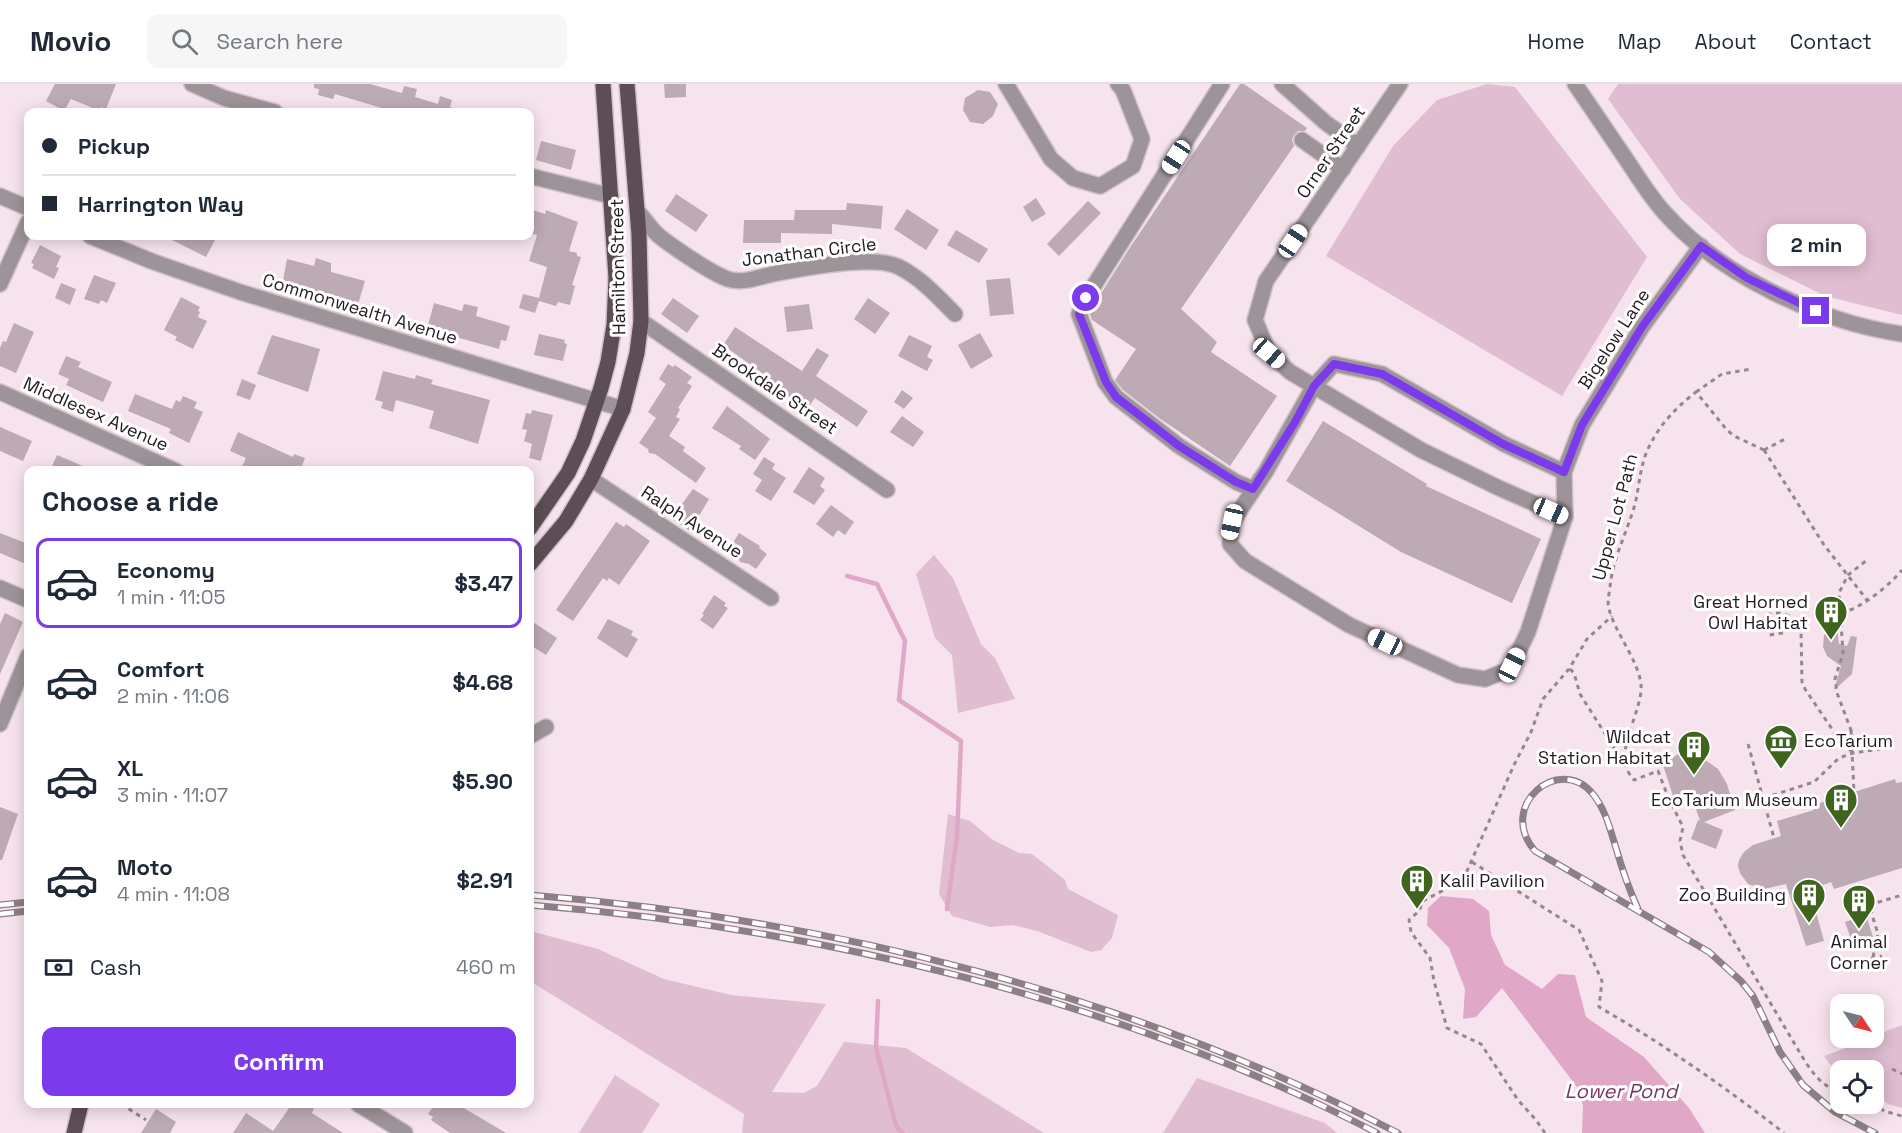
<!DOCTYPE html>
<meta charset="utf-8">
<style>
body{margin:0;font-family:"Space Grotesk",sans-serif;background:#f6f6f7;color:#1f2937;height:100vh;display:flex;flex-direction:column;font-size:22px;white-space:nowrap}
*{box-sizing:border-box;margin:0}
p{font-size:20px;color:#747a83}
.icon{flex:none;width:33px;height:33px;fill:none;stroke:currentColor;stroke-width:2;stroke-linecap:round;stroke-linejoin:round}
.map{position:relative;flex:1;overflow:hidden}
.panel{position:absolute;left:24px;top:382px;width:510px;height:642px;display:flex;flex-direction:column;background:#fff;border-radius:12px;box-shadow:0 3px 15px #0003}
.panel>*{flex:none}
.top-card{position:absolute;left:24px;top:24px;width:510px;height:132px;border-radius:12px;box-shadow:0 3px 15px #0003;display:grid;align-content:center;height:132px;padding:0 18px;background:#fff}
.needle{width:39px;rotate:125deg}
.fabs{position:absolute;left:1830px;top:910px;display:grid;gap:12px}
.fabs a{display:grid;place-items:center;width:54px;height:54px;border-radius:12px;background:#fff;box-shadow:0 3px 15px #0003;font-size:30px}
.end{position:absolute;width:27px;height:27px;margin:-14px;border:8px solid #7c3aed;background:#fff;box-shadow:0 0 0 3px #fff}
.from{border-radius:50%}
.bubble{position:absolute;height:42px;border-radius:12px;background:#fff;box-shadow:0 3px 15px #0003;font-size:20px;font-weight:700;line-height:42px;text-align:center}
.car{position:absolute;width:18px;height:36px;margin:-18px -9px;border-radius:8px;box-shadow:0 0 4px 2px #0007;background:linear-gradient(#fff 24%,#345 0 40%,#fff 0 76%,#345 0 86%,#fff 0)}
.top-card b{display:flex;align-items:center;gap:21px;height:57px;font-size:22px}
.top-card b+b{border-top:2px solid #e0e1e3}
.top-card i{width:15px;height:15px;background:#1f2937}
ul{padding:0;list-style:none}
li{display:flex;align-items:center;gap:18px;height:90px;margin:0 12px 9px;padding:0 6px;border:3px solid transparent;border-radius:12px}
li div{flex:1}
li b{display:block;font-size:22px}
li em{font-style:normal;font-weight:700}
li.active{border-color:#7c3aed}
li>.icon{width:54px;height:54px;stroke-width:1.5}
h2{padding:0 18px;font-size:27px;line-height:72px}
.pay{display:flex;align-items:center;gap:15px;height:66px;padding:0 18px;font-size:22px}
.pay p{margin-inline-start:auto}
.primary-button{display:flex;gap:12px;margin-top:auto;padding:12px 18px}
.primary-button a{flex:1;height:69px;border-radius:12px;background:#7c3aed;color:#fff;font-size:24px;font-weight:700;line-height:69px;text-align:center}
header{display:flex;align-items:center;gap:36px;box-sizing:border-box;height:84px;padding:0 30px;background:#fff;border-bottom:2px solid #e0e1e3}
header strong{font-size:28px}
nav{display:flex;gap:33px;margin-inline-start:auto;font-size:21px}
.search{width:420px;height:54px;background:#f6f6f7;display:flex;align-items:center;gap:15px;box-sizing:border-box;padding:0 21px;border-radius:12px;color:#747a83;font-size:22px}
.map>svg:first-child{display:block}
</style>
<header>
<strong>Movio</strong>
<div class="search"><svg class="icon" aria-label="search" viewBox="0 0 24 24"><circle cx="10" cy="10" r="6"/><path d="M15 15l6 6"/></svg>Search here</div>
<nav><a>Home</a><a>Map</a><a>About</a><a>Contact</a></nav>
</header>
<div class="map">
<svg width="1902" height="1049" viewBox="0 0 1902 1049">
<rect width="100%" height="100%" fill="#f7e3ee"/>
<g fill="#e1bdd1">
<polygon points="1487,0 1515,3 1647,173 1562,312 1326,172 1393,62 1437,16"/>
<polygon points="1618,0 1902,0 1902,231 1825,212 1740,170 1680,115 1608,15"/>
<polygon points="934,471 953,494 981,560 995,574 1015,615 958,629 952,571 935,554 916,490"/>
<polygon points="948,730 970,737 993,756 1019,769 1032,770 1065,796 1068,805 1118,831 1112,854 1101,866 1091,868 1037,847 1013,841 990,843 952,832 939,810"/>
<polygon points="530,847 598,865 664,895 731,911 826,920 772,1008 804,1009 817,1002 844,958 906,964 1044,1049 742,1049 744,1030 530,897"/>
<polygon points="1902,941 1902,1024 1888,1020 1874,1008 1874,987 1840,987 1840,994 1824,972 1874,954 1874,952"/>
<polygon points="615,991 660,1020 642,1049 579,1049"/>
<polygon points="1197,994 1325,1039 1337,1049 1163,1049"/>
</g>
<polygon fill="#e0a7c7" points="1441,812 1473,815 1489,827 1491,851 1505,881 1542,905 1558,890 1575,891 1586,933 1644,973 1689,1024 1705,1049 1582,1049 1583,1022 1577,1003 1502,904 1476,933 1463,935 1465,905 1449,864 1427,841 1428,824"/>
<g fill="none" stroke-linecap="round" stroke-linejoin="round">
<g stroke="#e0a7c7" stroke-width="4.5">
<polyline points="847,492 877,500 905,557 899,616 961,657 957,753 947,825"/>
<polyline points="878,917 876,964 896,1042 903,1049"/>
</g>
</g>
<g fill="#bdaab4">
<polygon points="55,0 116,0 106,25 101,23 100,27 71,15 64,27 46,17"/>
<polygon points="314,0 370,0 402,9 404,2 417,5 415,13 438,20 440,12 452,16 450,23 456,25 455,28 395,28 335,10 333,15 318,11 319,5 314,4"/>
<polygon points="664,0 686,0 686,13 665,14"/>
<polygon points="1240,0 1244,0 1307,44 1305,47 1298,47 1294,51 1292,56 1294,62 1181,225 1217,258 1211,268 1277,312 1230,382 1159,334 1123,306 1115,296 1136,265 1092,236 1090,230 1095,219 1129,165"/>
<polygon points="978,6 990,8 998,20 993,32 983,40 970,38 963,26 965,14"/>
<polygon points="541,57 576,66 571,86 536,76"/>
<polygon points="676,110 708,131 696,148 665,127"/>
<polygon points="1036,114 1046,130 1032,138 1023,123"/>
<polygon points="1088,117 1101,129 1059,172 1047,160"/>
<polygon points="847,119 883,122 881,145 832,140 832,150 781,149 781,159 743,159 744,136 794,136 795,126 846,126"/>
<polygon points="530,125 545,130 546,126 578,138 569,167 577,169 577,172 581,173 572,201 575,202 570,221 558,218 556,222 539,217 535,229 519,224 523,210 539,214 547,183 529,177 537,151 530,149"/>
<polygon points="907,125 939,146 926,166 894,145"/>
<polygon points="956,146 988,165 979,179 947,161"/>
<polygon points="164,152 205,152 215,156 206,173"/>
<polygon points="40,161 61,172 56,183 59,184 54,195 32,184 34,180 31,179"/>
<polygon points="316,174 331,179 331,188 365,197 357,224 324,215 323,219 281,207 287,175 314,182"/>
<polygon points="94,191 116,199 107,219 101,216 99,220 84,215"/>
<polygon points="1010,194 1014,230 990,232 986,196"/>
<polygon points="61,199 76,205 70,221 55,214"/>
<polygon points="181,213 200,223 198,227 200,228 198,233 207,237 193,265 175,256 177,253 164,246"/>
<polygon points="673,214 699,232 687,249 661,230"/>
<polygon points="868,214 890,229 875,250 854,235"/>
<polygon points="434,219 462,227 464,220 478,223 476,232 510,242 506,257 501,256 499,265 427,245"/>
<polygon points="809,220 813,245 787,248 784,223"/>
<polygon points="14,239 34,248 16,289 0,282 0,264 3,257 6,258"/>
<polygon points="735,243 802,287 817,264 829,271 816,292 868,327 860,339 857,343 815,314 807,325 760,292 762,289 723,261"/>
<polygon points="980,249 993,272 971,285 958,261"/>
<polygon points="539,250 565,256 564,259 567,260 563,277 534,271"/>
<polygon points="272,251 320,265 308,308 257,290"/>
<polygon points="909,251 932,262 927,273 933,276 927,287 898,272"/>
<polygon points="66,272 81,278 78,283 112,298 103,318 66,301 69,295 58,290"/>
<polygon points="668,280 673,283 675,281 692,293 687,299 692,302 678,324 680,325 676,333 680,335 669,352 685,363 683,367 706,384 696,399 655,370 649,369 648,365 639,359 656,334 648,328 666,300 659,295"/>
<polygon points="383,287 415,295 416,291 433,296 431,300 490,316 478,360 429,344 434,327 396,316 393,328 381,324 383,318 375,316"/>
<polygon points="242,295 256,301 250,316 236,311"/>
<polygon points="902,306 913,314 904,325 894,318"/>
<polygon points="135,310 172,325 176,316 180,318 183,312 197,318 194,324 203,328 189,359 169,349 171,345 128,327"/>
<polygon points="727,322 770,355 755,376 739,365 741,362 712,344"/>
<polygon points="532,326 553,331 541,377 529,374 532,360 524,357 527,346 522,345 526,329 531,330"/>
<polygon points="902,332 924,348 913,363 890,348"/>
<polygon points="1323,337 1427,400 1426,402 1541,455 1512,519 1401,468 1286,397"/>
<polygon points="0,343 32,357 23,377 0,367"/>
<polygon points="238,348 293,373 294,370 305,374 300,387 240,387 246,374 230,367"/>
<polygon points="57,371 69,376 94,387 50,387"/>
<polygon points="764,373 775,380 772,385 786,394 771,417 755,407 762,396 753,390"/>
<polygon points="809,383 825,394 820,402 825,406 814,421 793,408"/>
<polygon points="693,405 709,415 690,447 671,435"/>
<polygon points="831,421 854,438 845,451 838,446 833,453 816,440"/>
<polygon points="616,438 624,443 626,440 650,457 619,501 609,494 607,497 603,494 573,537 556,526"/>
<polygon points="0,449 28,460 28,481 0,469"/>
<polygon points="739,449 760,462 759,464 767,470 756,485 749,480 740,478 737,471 732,469 737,461 733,459"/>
<polygon points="714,511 726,519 724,522 728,524 713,545 700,536 704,531 702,530"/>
<polygon points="5,529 23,538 0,590 0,540"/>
<polygon points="608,535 633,547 631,551 638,555 627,574 597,554"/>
<polygon points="530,536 557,554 546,571 530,561"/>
<polygon points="1837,542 1839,560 1847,562 1851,552 1857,553 1852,590 1834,606 1841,582 1827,572 1823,563 1824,551"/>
<polygon points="1693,659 1701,673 1718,685 1727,700 1735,726 1704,738 1723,746 1716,765 1691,755 1698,736 1700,737 1693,716 1673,712 1663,681"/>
<polygon points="1895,695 1896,699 1902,698 1902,784 1834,805 1831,798 1810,806 1824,857 1806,862 1786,800 1764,805 1748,800 1740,789 1738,782 1739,776 1744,768 1753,761 1781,752 1777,737 1814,726 1813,721"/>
<polygon points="0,723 18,730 2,776 0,776"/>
<polygon points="1866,831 1873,853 1852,858 1845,838"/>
<polygon points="292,1020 308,1020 314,1025 312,1029 343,1049 233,1049 246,1029 273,1047"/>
<polygon points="435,1020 457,1020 506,1049 450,1049 431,1036 433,1033 428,1030"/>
<polygon points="156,1025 176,1038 170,1049 141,1049"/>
</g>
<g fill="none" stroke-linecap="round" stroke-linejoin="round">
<g stroke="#d1bfc9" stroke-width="18">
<g id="minor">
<polyline points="192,0 224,14 275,28"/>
<polyline points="1006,0 1051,75 1073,94 1100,102 1133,82 1142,55 1123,6 1118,0"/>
<polyline points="1222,0 1086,214 1079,230 1105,298 1116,313 1179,362 1236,398 1253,405"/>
<polyline points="1282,0 1326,39 1358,62"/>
<polyline points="1400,0 1266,197 1255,236 1269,269 1290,288 1421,366 1499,404 1565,433"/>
<path d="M 1575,0 C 1592,25 1609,50 1626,75 C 1638,93 1649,111 1663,127 C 1719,191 1819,238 1902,250"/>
<polyline points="1302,56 1343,85"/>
<polyline points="530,92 611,112"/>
<polyline points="0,112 28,124"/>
<path d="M 638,128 C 645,135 651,145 659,152 C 673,163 712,190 728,195 C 742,200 759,193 773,190 C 803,184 873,170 899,183 C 921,194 938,213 955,230"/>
<polyline points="90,152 151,177 240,208 623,325"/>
<polyline points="0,200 28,138"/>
<polyline points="641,237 887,406"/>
<polygon points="1334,280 1382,290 1504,360 1564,388 1565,433 1528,548 1512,581 1505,587 1485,595 1458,591 1349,541 1245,477 1230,460 1232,438 1266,387 1314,302"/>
<polyline points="0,308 176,387"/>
<polyline points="1564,388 1582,341 1642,243 1701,162"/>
<polyline points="591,395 771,514"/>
<polyline points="0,504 28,516"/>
<polyline points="0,640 28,572"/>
<polyline points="530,652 546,643"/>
<polyline points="358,1020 405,1049"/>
</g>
</g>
<g stroke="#d1bfc9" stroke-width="18">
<g id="major">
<polyline points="530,444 568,389 583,357 601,304 608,278 614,241 616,194 603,0"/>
<polyline points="530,480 566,437 591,395 623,325 637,269 641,237 639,151 627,0"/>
<polyline points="74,1049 81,1020"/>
</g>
</g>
<g stroke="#96878f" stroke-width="3" stroke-dasharray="4.5 4.5" stroke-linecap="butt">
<polyline points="1696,308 1722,290 1751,285"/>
<path d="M 1764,366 L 1734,352 L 1727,346 L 1696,308 C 1678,322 1661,339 1651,359 C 1640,378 1640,399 1635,420 C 1627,449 1613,473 1610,503 C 1609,510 1607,518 1609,525 C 1615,549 1639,577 1641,601 C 1643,624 1617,664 1627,685 C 1628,689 1632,693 1634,696 L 1658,687 L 1669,715 L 1683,743 L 1680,757 L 1683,771 L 1797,964 C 1808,982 1819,1003 1840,1007"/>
<polyline points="1764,366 1824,461 1867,516"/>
<polyline points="1764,366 1785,355"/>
<path d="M 1841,528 C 1859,527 1892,499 1902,486"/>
<path d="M 1783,549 L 1769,551 L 1765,532 C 1779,525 1794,531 1801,545 L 1802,598 L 1805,605 L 1836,651 L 1851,646 L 1837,609 L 1835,595 L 1843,569 L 1839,509 L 1848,491 L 1867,476"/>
<polyline points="1570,585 1574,589 1580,610 1624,680"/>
<polyline points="1851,646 1854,708"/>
<polyline points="1836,651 1853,669"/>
<polyline points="1748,660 1774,754"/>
<polyline points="1764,714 1814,698 1839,674 1853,669 1880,665"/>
<path d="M 1472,778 L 1579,846 L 1602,897 L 1599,923 C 1665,961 1725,1003 1784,1049"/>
<polyline points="1873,873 1878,850 1869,821 1902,811"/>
<polyline points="1845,881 1882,872"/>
<polyline points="1892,985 1902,990"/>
<polyline points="1874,1018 1884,1027 1902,1032"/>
<polyline points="121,1020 146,1036"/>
<polyline points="1545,1049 1536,1036 1518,1016 1481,960 1447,944 1434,897 1430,874 1411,848 1409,836 1419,827 1423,817 1463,796 1514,681 1531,648 1543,615 1569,585 1587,555 1612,532"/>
</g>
<use href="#minor" stroke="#9c9498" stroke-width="15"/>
<use href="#major" stroke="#5d4e56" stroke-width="15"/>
<g stroke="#8d7f86" stroke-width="7">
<g id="rail">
<path d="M 530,811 C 830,835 1129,910 1398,1049"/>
<polyline points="0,821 28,818"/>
<path d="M 530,821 C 818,844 1119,915 1377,1049"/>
<path d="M 1638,825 C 1629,805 1622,785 1616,764 C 1610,745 1605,724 1592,709 C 1559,670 1496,722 1535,767 L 1709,868 L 1741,897 L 1753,912 L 1780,968 L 1803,1001 L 1835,1028 L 1875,1049"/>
<polyline points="0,830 28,827"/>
</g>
</g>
<use href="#rail" stroke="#fff" stroke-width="4.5" stroke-dasharray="14" stroke-linecap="butt"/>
</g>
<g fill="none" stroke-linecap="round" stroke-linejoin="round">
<polyline stroke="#7c3aed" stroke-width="8" points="1086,214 1079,230 1106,298 1116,313 1179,362 1236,398 1253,405 1295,338 1314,302 1334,280 1382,290 1503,360 1564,388 1582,341 1642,243 1701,162 1747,194 1816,227"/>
</g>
<defs>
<g id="building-pin" transform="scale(1.725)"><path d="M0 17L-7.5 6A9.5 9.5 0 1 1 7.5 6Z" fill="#3e641e" stroke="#fff"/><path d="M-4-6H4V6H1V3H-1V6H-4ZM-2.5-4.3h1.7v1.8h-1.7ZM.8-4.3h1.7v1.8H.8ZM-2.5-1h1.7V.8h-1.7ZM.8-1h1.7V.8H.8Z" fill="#fff"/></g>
<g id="museum-pin" transform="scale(1.725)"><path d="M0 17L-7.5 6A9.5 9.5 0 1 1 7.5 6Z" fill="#3e641e" stroke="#fff"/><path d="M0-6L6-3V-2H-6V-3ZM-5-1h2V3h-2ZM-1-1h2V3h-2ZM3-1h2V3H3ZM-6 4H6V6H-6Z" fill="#fff"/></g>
</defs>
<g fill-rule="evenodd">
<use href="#building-pin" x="1831" y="528"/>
<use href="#museum-pin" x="1781" y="657"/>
<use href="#building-pin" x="1694" y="663"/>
<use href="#building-pin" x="1841" y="716"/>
<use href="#building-pin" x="1417" y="797"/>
<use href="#building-pin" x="1809" y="811"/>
<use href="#building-pin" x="1859" y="817"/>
</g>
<g text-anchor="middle" stroke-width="6" stroke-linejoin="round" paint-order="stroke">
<g font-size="18" fill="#221a1e" stroke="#fff">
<text transform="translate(1331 68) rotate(-56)" y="6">Orner Street</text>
<text transform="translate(809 168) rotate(-7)" y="6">Jonathan Circle</text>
<text transform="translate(618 183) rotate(-91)" y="6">Hamilton Street</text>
<text transform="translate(360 225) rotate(17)" y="6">Commonwealth Avenue</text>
<text transform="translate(1614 255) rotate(-57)" y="6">Bigelow Lane</text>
<text transform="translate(775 305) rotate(34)" y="6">Brookdale Street</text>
<text transform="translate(96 330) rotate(24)" y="6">Middlesex Avenue</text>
<text transform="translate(1615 433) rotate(-75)" y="6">Upper Lot Path</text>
<text transform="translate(692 438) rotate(33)" y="6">Ralph Avenue</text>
</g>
<g font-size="18" fill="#221a1e" stroke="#fff" text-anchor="end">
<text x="1808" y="524">Great Horned<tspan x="1808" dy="21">Owl Habitat</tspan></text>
<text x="1671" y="659">Wildcat<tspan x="1671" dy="21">Station Habitat</tspan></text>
<text x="1804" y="663" text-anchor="start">EcoTarium</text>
<text x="1818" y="722">EcoTarium Museum</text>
<text x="1440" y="803" text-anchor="start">Kalil Pavilion</text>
<text x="1786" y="817">Zoo Building</text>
<text x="1859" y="864" text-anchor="middle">Animal<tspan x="1859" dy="21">Corner</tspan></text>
</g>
<g font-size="20" font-style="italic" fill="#78345f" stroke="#fff">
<text x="1621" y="1014">Lower Pond</text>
</g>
</g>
</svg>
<div class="fabs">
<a><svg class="needle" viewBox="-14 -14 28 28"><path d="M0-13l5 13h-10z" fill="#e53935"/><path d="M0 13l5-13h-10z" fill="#747a83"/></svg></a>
<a><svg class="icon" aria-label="locate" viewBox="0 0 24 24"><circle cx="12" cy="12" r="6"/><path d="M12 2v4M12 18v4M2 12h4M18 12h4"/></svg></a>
</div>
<i class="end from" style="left:1086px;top:214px"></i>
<i class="end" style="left:1816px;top:227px"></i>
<div class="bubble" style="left:1767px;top:140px;width:99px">2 min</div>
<i class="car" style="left:1176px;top:73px;rotate:213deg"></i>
<i class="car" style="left:1293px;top:157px;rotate:34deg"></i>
<i class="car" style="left:1269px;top:269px;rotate:131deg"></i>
<i class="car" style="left:1551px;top:427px;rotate:114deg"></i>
<i class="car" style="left:1232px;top:438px;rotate:192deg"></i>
<i class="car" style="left:1385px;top:558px;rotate:295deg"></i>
<i class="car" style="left:1512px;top:581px;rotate:26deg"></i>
<div class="top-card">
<b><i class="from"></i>Pickup</b>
<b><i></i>Harrington Way</b>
</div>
<section class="panel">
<h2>Choose a ride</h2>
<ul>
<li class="active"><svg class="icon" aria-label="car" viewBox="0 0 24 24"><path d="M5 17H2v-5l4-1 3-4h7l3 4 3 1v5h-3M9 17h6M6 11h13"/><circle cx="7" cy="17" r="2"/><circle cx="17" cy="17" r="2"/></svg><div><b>Economy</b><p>1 min · 11:05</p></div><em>$3.47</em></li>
<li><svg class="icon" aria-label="car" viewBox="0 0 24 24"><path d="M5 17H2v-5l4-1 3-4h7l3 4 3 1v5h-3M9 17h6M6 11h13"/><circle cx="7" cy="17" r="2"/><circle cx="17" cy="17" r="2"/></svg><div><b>Comfort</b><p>2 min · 11:06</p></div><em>$4.68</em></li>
<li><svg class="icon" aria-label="car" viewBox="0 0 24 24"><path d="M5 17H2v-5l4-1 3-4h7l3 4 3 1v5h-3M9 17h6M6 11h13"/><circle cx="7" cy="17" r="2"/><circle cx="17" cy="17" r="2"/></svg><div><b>XL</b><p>3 min · 11:07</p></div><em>$5.90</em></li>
<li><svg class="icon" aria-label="car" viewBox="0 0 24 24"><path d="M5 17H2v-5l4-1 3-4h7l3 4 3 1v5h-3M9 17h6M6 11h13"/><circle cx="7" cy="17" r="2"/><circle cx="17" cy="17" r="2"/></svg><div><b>Moto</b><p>4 min · 11:08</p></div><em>$2.91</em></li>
</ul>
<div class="pay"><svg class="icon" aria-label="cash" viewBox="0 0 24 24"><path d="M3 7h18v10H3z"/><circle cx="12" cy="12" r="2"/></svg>Cash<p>460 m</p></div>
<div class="primary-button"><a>Confirm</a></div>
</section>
</div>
